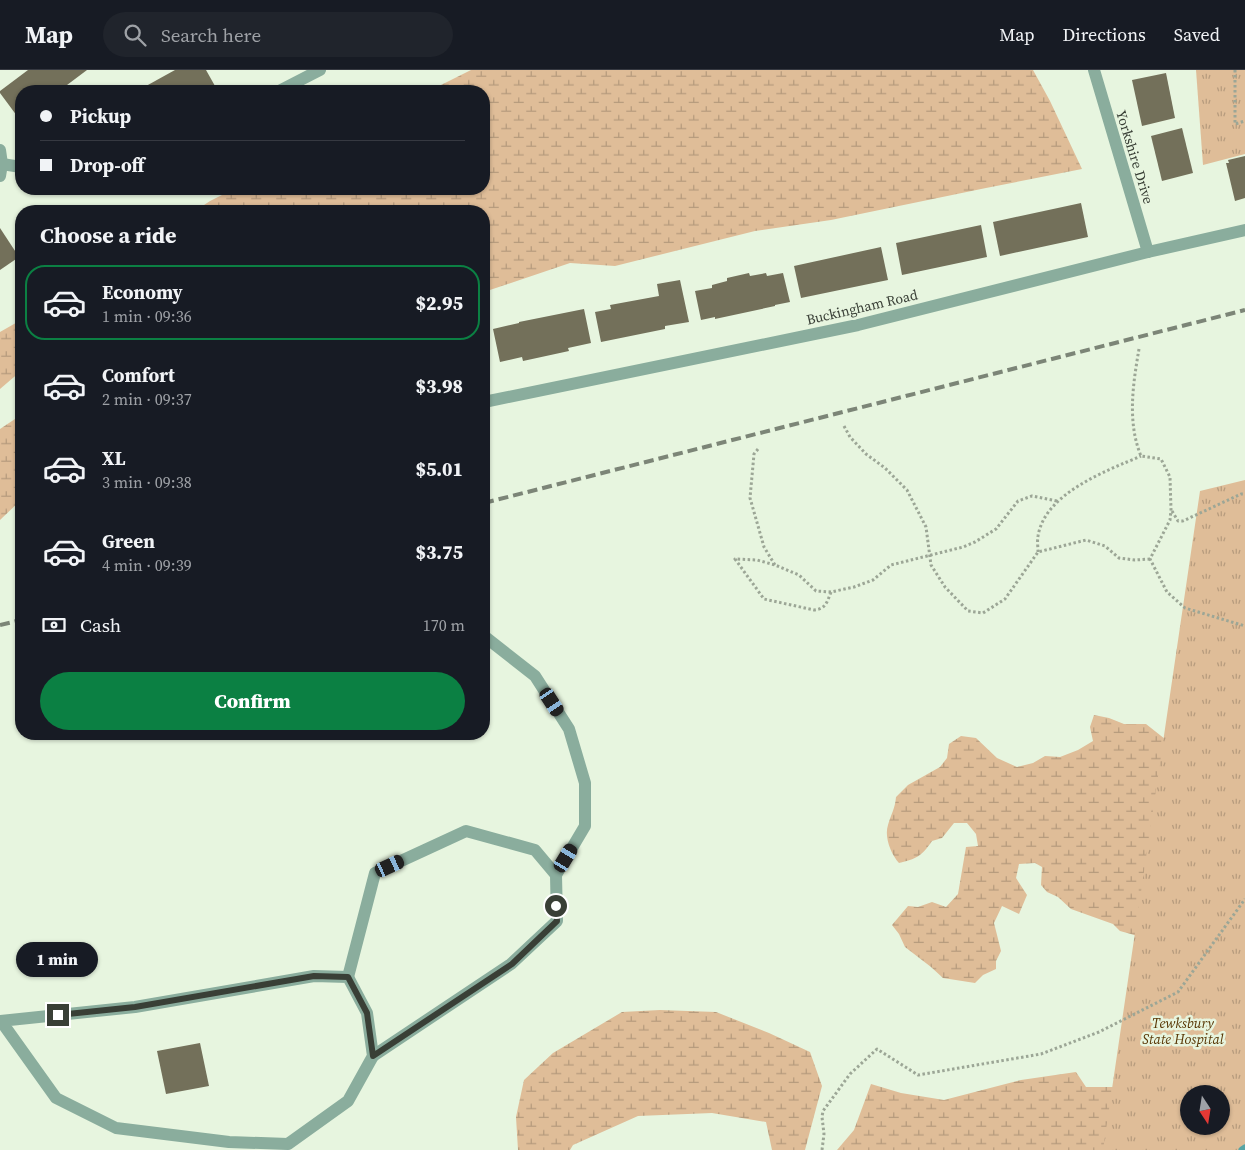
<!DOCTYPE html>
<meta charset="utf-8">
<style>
body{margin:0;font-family:"Source Serif 4",serif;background:#20242c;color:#f1f3f6;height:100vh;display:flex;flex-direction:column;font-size:19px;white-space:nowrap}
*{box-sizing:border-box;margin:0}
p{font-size:16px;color:#9ea1a6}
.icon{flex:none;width:28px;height:28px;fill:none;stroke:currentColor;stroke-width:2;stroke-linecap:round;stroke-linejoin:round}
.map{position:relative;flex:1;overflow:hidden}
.side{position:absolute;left:15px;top:135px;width:475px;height:535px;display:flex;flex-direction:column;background:#171b24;border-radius:20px;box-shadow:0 1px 4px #0004}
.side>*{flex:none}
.hud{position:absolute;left:15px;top:15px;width:475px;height:110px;border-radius:20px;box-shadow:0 1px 4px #0004;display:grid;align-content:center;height:110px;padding:0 25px;background:#171b24}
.needle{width:32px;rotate:168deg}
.buttons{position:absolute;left:1180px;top:1015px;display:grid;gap:10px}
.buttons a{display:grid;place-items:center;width:50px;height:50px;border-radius:50%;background:#171b24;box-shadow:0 1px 4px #0004;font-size:25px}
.end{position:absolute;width:22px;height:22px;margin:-11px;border:6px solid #393f36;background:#fff;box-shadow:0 0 0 2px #fff}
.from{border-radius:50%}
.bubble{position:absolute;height:35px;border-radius:18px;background:#171b24;box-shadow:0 1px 4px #0004;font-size:16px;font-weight:800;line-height:35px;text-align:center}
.car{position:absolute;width:15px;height:30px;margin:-15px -8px;border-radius:6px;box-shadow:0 0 4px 1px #0007;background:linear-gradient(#222 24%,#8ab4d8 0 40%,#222 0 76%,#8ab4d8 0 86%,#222 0)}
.hud b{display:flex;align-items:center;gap:18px;height:48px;font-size:19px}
.hud b+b{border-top:1px solid #363941}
.hud i{width:12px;height:12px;background:#f1f3f6}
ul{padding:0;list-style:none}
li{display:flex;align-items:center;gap:15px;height:75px;margin:0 10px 8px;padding:0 15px;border:2px solid transparent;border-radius:20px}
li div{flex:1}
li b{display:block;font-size:19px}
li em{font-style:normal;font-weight:800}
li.selected{border-color:#0b8043}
li>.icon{width:45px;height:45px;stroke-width:1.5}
h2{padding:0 25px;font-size:22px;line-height:60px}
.pay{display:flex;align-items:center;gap:12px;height:55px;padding:0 25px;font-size:19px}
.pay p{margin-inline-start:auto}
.primary-button{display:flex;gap:10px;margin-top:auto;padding:10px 25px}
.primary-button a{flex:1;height:58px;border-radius:30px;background:#0b8043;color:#fff;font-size:20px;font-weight:800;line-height:58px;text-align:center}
header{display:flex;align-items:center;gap:30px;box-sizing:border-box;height:70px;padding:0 25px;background:#171b24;border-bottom:1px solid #363941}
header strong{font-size:24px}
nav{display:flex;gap:28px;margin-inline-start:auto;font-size:18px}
.search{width:350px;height:45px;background:#20242c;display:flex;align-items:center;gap:12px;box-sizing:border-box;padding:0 18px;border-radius:28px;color:#9ea1a6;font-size:19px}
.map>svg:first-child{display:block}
</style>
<header>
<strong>Map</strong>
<div class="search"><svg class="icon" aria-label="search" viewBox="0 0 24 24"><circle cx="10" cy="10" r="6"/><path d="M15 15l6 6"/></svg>Search here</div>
<nav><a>Map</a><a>Directions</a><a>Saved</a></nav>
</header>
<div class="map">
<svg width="1245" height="1080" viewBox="0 0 1245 1080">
<defs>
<pattern id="wetland-marsh" width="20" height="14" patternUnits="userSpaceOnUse" patternTransform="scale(1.25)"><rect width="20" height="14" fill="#dfbd98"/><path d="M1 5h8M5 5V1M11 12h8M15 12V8" fill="none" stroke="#b69b7d"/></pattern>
<pattern id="park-tufts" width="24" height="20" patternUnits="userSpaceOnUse" patternTransform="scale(1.25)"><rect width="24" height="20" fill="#dfbd98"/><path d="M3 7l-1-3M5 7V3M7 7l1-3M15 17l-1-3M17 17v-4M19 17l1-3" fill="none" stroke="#b69b7d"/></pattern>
</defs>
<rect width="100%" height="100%" fill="#e7f5df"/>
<g fill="url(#wetland-marsh)" fill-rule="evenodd">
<polygon points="471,0 1033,0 1050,31 1082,99 986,118 831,150 755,161 615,196 570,193 484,222 484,141 195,141 210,131 234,119 484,119 484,21 429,21"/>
<polygon points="21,250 21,301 0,319 0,262"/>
<polygon points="21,345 21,430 0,450 0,359"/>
<path d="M 1094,645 L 1109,648 L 1124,654 L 1146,654 L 1170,673 L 1145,868 L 1120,861 L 1113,854 L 1071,839 L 1058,827 L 1047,822 L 1041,815 L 1042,797 L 1035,793 L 1019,794 L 1016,808 L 1027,825 L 1019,844 L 1002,836 L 994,853 L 1001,881 L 996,891 L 996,899 L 983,905 L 975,913 L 943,908 L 931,897 L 905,877 L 899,864 L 892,855 L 908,836 L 918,837 L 932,832 L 946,837 L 958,824 L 966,777 L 978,776 L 976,764 L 967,753 L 954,753 L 942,768 L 932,771 C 922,786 916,789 899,793 C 891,784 884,767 888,755 C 891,744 895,739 896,727 L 908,715 L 940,697 L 947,688 L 949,674 L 961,666 L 976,668 L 997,688 L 1017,697 L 1033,693 L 1045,686 L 1060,687 L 1078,680 L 1093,671 L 1090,657 Z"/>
<path d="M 1245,936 L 1245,1080 L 837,1080 L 854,1060 L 871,1014 L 901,1023 L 944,1030 L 1021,1010 L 1076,1002 L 1086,1017 L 1144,1017 ZM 1189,1024 L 1221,1024 L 1221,1056 L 1189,1056 Z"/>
<polygon points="660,940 716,942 769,963 810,982 822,1016 805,1080 772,1080 766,1052 712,1043 638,1046 573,1075 570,1080 518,1080 516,1047 524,1010 553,983 622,942"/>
</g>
<g fill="url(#park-tufts)" fill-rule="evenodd">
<polygon points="1196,0 1245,0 1245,84 1203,95"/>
<path d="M 1245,410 L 1245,1080 L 1103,1080 L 1200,421 ZM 1189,1024 L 1221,1024 L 1221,1056 L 1189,1056 Z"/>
</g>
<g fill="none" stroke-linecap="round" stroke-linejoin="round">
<polyline stroke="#58a5a5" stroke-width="7" points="1242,1080 1245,1078"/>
</g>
<g fill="#73705a">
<polygon points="28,0 87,0 59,21 21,21 20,50 0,23 0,21"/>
<polygon points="175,0 206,0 215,16 206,21 137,21"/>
<polygon points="1166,3 1175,48 1142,56 1132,10"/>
<polygon points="1182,58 1193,103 1162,111 1151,66"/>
<polygon points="1245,86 1245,128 1235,131 1226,93 1229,93 1228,90"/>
<polygon points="1081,133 1088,167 1000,186 993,152"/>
<polygon points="981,155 987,187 902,205 896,173"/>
<polygon points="0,158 19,187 0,200"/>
<polygon points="881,177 888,210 801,228 794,196"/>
<polygon points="749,203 750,206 766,203 767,206 783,203 790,232 775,235 775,236 715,249 715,247 701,250 695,221 712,218 712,215 727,211 727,208"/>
<polygon points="680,210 689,252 665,256 665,259 601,272 595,242 611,239 610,235 659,226 657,214"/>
<polygon points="584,239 591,273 568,278 569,281 523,291 522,287 500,292 493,259 519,253 519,252"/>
<polygon points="484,271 490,295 484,296"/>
<polygon points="200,973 209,1016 166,1024 157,981"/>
</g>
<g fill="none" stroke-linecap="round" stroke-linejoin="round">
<g stroke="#9ca696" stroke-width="3" stroke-dasharray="2.5 2.5" stroke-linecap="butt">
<polyline points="1235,0 1235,54 1245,51"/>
<path d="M 1139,279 C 1133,314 1127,352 1141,386 L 1161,389 L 1170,407 L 1171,440 L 1170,450 L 1150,489 L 1167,522 L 1185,538 L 1245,556"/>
<polyline points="844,356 850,367 866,384 885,398 907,420 926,457 931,495 945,517 968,541 983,543 1005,529 1038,482 1086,470 1105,476 1119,488 1135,490 1150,489"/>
<polyline points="758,379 754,384 750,428 764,477 775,495"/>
<polyline points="1172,441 1178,451 1183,451 1241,424 1245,424"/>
<path d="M 1038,482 C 1038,477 1037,471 1038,466 C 1045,423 1106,401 1141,386"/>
<path d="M 831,522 C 827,532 826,539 814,540 L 764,529 L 735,489 L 757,490 L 775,495 L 799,505 L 816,521 L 831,522 L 854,517 L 873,510 L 891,495 L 963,477 L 975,472 L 996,459 L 1018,431 L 1032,426 L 1057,431"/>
<polyline points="822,1080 824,1064 822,1047 823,1041 850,1004 877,979 918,1005 1041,984 1099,962 1178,922 1245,829"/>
</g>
<g stroke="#8aad9d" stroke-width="12">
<polyline points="1094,0 1148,182"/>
<polyline points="279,21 320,0"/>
<polyline points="0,80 2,94 0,106"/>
<polyline points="2,94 21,97"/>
<polyline points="484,332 858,255 1148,182 1245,160"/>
<polyline points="484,566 535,606 569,659 585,713 585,756 556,805"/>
<polyline points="348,907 375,803 466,761 535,780 556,805 557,851 511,894 373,986"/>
<polyline points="0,951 135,937 314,906 348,907 367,943 373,986 348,1031 288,1074 229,1072 116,1058 56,1028 1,951"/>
</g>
<g stroke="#7c8577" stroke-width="4" stroke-dasharray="10 5" stroke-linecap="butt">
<polyline points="484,433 1245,240"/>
<polyline points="0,555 21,550"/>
</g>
</g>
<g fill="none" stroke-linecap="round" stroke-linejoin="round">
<polyline stroke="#393f36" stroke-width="6" points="58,945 135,937 314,906 348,907 367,943 373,986 512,894 557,851 556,836"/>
</g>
<g text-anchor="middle" stroke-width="5" stroke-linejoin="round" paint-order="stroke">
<g font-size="14" fill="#393f36" stroke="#e7f5df">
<text transform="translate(1135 87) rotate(73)" y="5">Yorkshire Drive</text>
<text transform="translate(862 237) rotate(-13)" y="5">Buckingham Road</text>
</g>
<g font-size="14" font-style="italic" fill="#583604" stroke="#e7f5df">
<text x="1183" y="958">Tewksbury<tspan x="1183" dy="16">State Hospital</tspan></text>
</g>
</g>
</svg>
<div class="buttons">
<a><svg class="needle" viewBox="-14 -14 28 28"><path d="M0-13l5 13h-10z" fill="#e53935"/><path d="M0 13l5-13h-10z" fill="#9ea1a6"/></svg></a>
</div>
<i class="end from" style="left:556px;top:836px"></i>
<i class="end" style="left:58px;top:945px"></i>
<div class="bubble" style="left:16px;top:872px;width:82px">1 min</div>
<i class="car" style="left:552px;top:632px;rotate:147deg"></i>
<i class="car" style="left:566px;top:788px;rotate:31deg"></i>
<i class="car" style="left:390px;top:796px;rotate:65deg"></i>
<div class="hud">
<b><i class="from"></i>Pickup</b>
<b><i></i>Drop-off</b>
</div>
<section class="side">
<h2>Choose a ride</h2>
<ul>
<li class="selected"><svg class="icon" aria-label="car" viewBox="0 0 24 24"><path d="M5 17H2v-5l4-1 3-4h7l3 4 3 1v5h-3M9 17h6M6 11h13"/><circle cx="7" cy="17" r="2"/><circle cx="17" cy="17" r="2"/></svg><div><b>Economy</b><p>1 min · 09:36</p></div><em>$2.95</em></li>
<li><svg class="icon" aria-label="car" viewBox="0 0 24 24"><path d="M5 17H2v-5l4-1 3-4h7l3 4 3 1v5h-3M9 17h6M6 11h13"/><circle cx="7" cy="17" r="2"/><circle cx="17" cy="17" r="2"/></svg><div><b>Comfort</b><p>2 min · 09:37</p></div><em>$3.98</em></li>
<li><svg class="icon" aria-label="car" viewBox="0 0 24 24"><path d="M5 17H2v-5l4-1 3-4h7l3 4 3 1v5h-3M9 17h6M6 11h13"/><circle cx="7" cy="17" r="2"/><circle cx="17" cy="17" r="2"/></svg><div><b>XL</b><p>3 min · 09:38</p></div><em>$5.01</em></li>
<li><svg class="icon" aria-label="car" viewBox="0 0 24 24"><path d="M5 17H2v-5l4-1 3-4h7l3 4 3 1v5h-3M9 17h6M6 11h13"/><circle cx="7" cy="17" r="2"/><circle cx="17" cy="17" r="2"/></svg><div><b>Green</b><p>4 min · 09:39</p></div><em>$3.75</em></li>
</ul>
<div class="pay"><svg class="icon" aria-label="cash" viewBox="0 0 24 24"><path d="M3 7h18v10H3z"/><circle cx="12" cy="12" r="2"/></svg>Cash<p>170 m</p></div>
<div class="primary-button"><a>Confirm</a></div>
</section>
</div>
